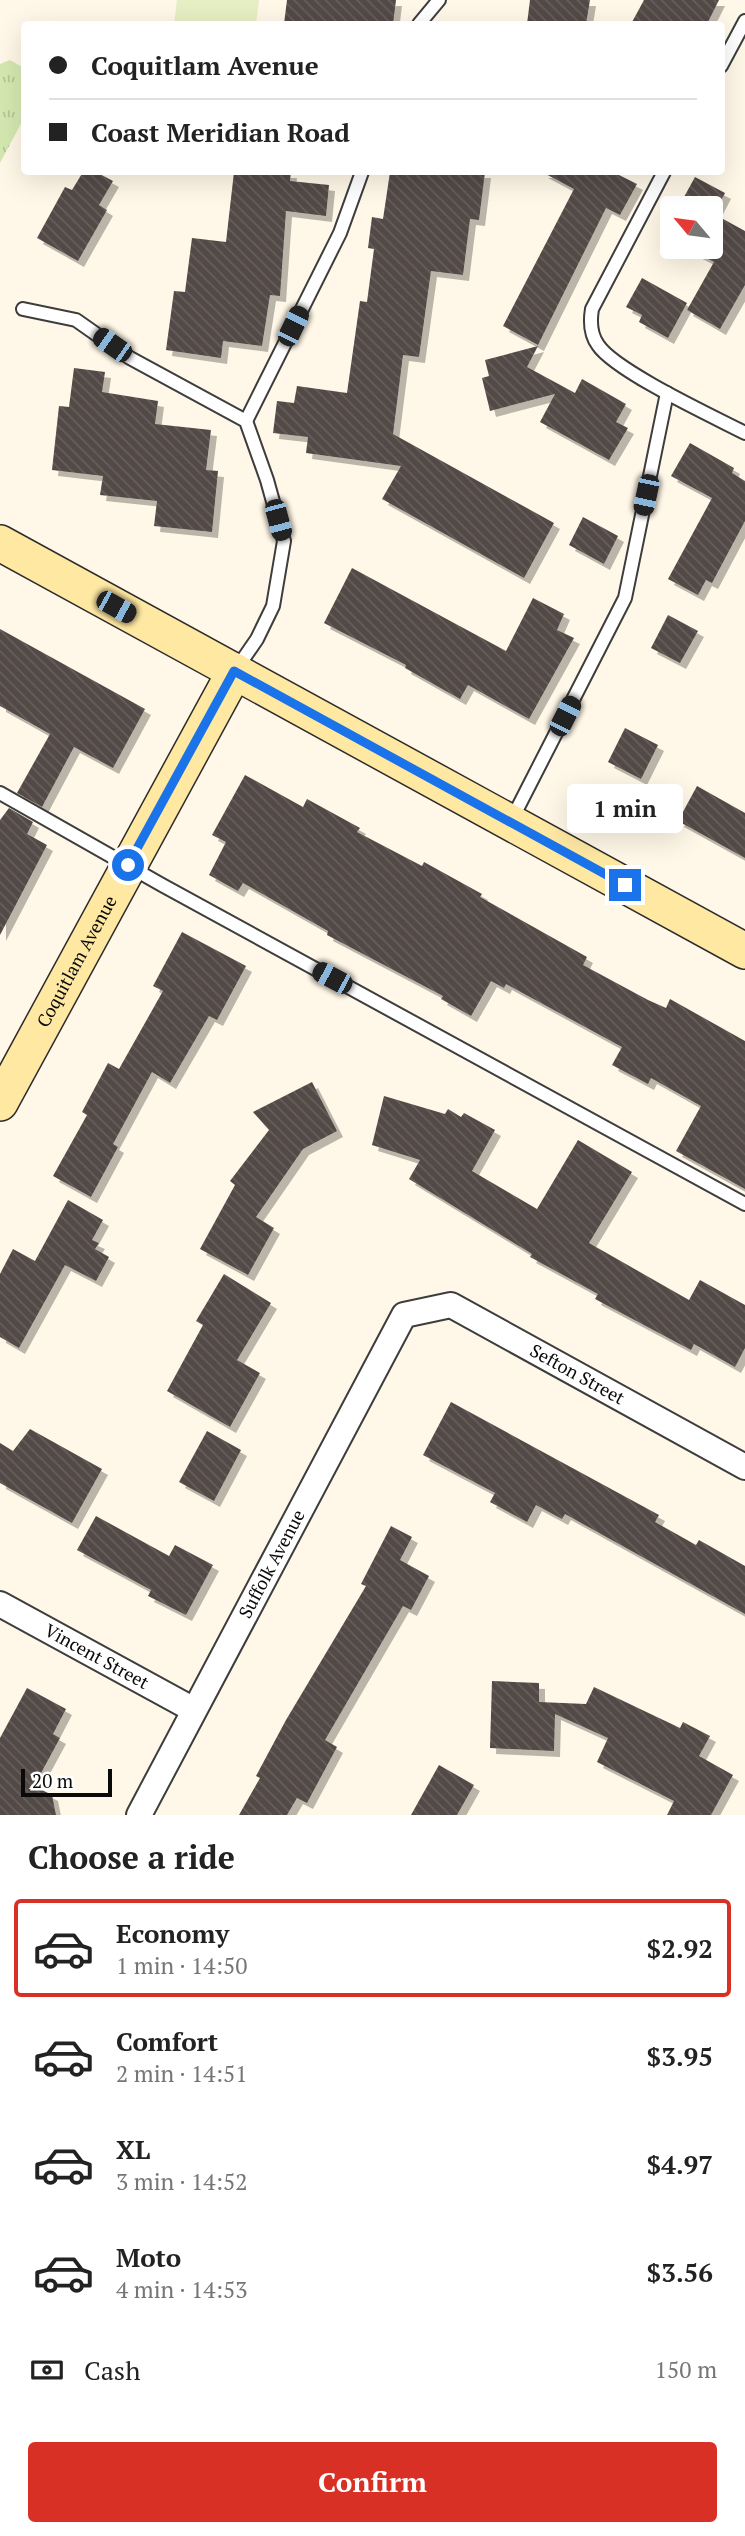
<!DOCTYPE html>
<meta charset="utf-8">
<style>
body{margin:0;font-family:"PT Serif",serif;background:#f2f2f2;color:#222;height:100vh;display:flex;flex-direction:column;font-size:26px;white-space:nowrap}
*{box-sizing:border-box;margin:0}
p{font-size:23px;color:#767676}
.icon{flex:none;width:38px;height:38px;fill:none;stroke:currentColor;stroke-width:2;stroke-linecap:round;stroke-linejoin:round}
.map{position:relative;height:1815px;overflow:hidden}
.sheet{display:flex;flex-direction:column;background:#fff;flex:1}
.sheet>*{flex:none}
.guide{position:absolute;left:21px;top:21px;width:704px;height:154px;border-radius:7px;box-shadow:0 7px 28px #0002;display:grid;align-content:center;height:154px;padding:0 28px;background:#fff}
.needle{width:46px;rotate:299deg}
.tools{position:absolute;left:660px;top:196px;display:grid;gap:14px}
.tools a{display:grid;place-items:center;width:63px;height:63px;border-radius:7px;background:#fff;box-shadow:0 7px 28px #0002;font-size:35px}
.scale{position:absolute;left:21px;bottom:18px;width:91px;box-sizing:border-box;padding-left:7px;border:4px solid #0a0a0a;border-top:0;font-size:19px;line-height:24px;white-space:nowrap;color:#0a0a0a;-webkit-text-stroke:5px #fff;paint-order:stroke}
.end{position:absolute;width:32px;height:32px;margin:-16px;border:9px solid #1a73e8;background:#fff;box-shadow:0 0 0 4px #fff}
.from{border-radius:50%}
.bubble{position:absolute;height:49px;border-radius:7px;background:#fff;box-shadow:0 7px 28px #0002;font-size:23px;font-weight:600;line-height:49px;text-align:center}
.car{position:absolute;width:21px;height:42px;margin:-21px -10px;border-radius:9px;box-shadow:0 0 5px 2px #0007;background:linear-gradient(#222 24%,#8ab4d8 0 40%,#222 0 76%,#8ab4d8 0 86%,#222 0)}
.guide b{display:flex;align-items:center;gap:24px;height:66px;font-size:26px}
.guide b+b{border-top:2px solid #e0e0e0}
.guide i{width:18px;height:18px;background:#222}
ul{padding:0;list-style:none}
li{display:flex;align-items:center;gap:21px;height:98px;margin:0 14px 10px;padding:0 14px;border:4px solid transparent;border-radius:7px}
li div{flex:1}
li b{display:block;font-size:26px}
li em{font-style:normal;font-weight:600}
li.current{border-color:#d93025}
li>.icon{width:63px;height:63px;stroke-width:1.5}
h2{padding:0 28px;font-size:32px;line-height:84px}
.pay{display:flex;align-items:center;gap:18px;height:77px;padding:0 28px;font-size:26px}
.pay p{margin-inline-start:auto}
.cta{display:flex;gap:14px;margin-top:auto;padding:14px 28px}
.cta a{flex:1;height:80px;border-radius:7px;background:#d93025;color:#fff;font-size:28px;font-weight:600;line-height:80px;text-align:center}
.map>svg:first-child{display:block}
</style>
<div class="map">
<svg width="745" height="1815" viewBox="0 0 745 1815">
<defs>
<pattern id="grass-tufts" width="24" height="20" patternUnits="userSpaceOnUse" patternTransform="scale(1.75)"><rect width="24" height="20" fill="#d5e8b1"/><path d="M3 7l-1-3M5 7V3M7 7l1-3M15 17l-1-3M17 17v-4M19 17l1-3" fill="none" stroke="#b6c697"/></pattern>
<pattern id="building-back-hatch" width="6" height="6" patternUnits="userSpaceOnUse" patternTransform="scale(1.75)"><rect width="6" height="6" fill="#524946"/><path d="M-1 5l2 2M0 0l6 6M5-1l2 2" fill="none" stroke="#665f5c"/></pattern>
<filter id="shadow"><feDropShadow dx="6" dy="6" stdDeviation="0" flood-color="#0004"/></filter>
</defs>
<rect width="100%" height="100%" fill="#fff7e7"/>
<polygon fill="url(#grass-tufts)" points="10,60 24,68 24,118 0,163 0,64"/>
<polygon fill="#e6efc3" points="177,0 259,0 256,24 174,24"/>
<g fill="url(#building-back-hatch)" filter="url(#shadow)">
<polygon points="287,0 396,0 393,24 284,24"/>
<polygon points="530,0 590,0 586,24 527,24"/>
<polygon points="644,0 719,0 707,24 631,24"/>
<polygon points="83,172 96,172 113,181 99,205 107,210 78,261 37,238 65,187 72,190"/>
<polygon points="234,172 291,172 290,181 329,185 326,216 286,211 280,296 270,295 262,346 223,341 221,358 166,350 174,291 185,292 192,238 226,242"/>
<polygon points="390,172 485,172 479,220 470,219 463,275 431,271 419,357 403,355 393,434 554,523 524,578 382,499 401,466 306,453 308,437 273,433 277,401 294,403 297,386 347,393 360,301 367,302 374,249 368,248 372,217 383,219"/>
<polygon points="542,172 613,172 637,184 620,215 606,208 538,345 503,326 574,189"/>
<polygon points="695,177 725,193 714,214 745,231 745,285 720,329 687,310 714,262 685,247 710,247 710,208 678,208"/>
<polygon points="642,278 687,303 668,338 639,322 642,315 626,307"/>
<polygon points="538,346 527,367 575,393 582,379 626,404 616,422 628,428 609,460 540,422 555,394 490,411 482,378 489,376 485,360"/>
<polygon points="74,368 105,372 102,392 158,401 155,424 211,430 206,470 218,471 212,532 154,526 157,501 100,495 103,476 52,470 59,406 69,407"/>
<polygon points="690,443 734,468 732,473 745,481 745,521 712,583 706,580 698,595 668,579 712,498 671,476"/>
<polygon points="583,517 618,536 604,564 569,545"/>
<polygon points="352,568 506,651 533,598 564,614 557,630 574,638 529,719 468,685 460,699 405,668 406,665 324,623"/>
<polygon points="668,615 698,631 680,663 651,648"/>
<polygon points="0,629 145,709 113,768 74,747 42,807 17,793 50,734 0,706"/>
<polygon points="625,728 658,745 641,779 608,762"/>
<polygon points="245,775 303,807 307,799 360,828 357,832 422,866 424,862 482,894 480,897 587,957 583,965 648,1000 666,1008 670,999 745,1041 745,1189 676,1151 701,1106 651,1078 648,1084 612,1065 622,1047 506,984 504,988 491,981 471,1016 441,999 443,996 327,935 328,931 243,883 238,891 209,875 226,842 212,835"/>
<polygon points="697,786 745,813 745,858 678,821"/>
<polygon points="9,808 33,822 27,834 47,845 0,935 0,820"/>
<polygon points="182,932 246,966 217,1020 209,1016 170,1083 152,1072 113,1144 118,1147 91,1197 53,1176 87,1115 82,1112 108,1063 119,1069 163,991 153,986"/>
<polygon points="312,1082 337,1131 303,1149 256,1217 274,1228 248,1275 200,1249 235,1185 230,1181 269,1130 253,1112"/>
<polygon points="384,1096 445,1114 448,1109 461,1117 464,1113 495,1130 472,1171 537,1209 578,1140 632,1172 589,1243 689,1300 700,1280 745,1305 745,1348 735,1367 694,1344 691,1350 595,1299 598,1294 530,1257 532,1254 409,1179 420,1160 372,1145"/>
<polygon points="68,1200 103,1220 92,1240 99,1243 95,1249 109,1257 96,1281 65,1265 19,1348 0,1337 0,1274 13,1249 35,1261"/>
<polygon points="224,1274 271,1303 237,1360 260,1373 230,1427 167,1391 203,1325 196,1321"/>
<polygon points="451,1402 659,1515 655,1522 696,1545 699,1540 745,1566 745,1614 565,1514 562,1519 536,1505 527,1522 490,1502 495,1493 423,1455"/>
<polygon points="30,1429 102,1469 72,1523 0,1483 0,1443 13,1451"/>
<polygon points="207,1431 241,1450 214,1501 179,1482"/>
<polygon points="96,1516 169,1556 175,1545 213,1565 186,1615 148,1596 151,1590 77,1550"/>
<polygon points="391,1526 412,1537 400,1560 429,1576 411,1610 403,1606 325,1740 337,1747 307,1803 297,1798 287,1815 239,1815 260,1778 256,1776 286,1720 366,1586 361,1584"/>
<polygon points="492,1681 539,1683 539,1702 586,1704 594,1687 680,1728 683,1722 710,1736 699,1756 733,1775 711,1815 667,1815 674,1801 597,1762 608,1738 555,1714 554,1751 490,1748"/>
<polygon points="27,1688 66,1709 53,1734 60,1738 34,1786 52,1795 56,1815 0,1815 0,1738"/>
<polygon points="439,1765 474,1785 457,1815 411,1815"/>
</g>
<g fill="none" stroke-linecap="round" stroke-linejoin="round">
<g stroke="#3d3d3d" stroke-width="16">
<g id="lane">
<polyline points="419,24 439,0"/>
<polyline points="721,66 745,21"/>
<path d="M 664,172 L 592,309 C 590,321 590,334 598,345 C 615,371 714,417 745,433"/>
<polyline points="23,309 76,320 130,358 246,421 267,480 284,541 273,606 257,639 237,668"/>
<polyline points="246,421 340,233 362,172"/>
<polyline points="0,793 162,885 745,1204"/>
<polyline points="512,819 625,598 667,393"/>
</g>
</g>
<g stroke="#3d3d3d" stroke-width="28">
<g id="street">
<path id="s1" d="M 0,1604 L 194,1710"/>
<path id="s2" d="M 139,1815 L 404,1315 L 451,1305 L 745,1467"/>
</g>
</g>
<g stroke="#2c2c2c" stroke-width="38">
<g id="secondary">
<polyline points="0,543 745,951"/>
<path id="s3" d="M 0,1103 L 235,671"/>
</g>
</g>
<use href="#lane" stroke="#fff" stroke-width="12"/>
<use href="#street" stroke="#fff" stroke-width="24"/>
<use href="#secondary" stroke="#ffe8a2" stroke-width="35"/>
</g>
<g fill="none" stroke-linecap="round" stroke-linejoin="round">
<polyline stroke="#1a73e8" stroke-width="9" points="128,865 234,671 625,885"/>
</g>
<g text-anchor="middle" stroke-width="7" stroke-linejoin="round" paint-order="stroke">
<g font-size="18" fill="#0a0a0a" stroke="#fff">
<text dy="6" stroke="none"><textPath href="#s3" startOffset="161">Coquitlam Avenue</textPath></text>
<text dy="6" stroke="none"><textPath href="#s2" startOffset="758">Sefton Street</textPath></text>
<text dy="6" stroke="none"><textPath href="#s2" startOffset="284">Suffolk Avenue</textPath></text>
<text dy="6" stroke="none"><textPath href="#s1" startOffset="110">Vincent Street</textPath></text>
</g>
</g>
</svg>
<div class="tools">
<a><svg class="needle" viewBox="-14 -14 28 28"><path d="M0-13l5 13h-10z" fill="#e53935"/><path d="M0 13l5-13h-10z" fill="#767676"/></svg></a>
</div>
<div class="scale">20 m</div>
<i class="end from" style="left:128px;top:865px"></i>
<i class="end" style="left:625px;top:885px"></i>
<div class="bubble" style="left:567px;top:784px;width:116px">1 min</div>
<i class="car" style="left:293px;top:326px;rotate:26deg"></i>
<i class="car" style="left:112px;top:345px;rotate:305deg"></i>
<i class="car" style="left:646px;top:495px;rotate:192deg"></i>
<i class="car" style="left:278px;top:520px;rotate:165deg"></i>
<i class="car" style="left:116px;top:607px;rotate:119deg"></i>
<i class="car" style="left:565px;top:716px;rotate:27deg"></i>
<i class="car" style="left:332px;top:978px;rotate:298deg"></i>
<div class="guide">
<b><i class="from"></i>Coquitlam Avenue</b>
<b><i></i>Coast Meridian Road</b>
</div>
</div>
<section class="sheet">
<h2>Choose a ride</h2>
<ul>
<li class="current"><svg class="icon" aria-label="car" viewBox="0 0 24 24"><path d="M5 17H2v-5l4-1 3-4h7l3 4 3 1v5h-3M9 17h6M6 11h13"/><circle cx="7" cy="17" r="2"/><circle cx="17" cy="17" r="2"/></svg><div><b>Economy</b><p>1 min · 14:50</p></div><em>$2.92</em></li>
<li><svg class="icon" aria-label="car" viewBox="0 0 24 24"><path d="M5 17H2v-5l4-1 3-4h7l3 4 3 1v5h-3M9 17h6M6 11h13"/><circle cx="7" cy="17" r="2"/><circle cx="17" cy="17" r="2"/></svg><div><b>Comfort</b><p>2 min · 14:51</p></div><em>$3.95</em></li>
<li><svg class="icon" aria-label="car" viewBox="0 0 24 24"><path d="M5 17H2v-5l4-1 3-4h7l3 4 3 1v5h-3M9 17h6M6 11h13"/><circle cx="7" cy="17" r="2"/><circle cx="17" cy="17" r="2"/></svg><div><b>XL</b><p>3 min · 14:52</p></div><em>$4.97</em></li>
<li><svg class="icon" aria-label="car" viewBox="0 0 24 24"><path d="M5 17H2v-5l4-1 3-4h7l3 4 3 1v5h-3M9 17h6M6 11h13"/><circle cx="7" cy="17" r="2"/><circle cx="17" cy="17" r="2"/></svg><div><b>Moto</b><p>4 min · 14:53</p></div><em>$3.56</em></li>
</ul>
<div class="pay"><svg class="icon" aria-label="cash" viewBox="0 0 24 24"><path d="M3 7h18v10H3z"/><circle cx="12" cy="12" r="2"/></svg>Cash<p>150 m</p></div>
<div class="cta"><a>Confirm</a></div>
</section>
